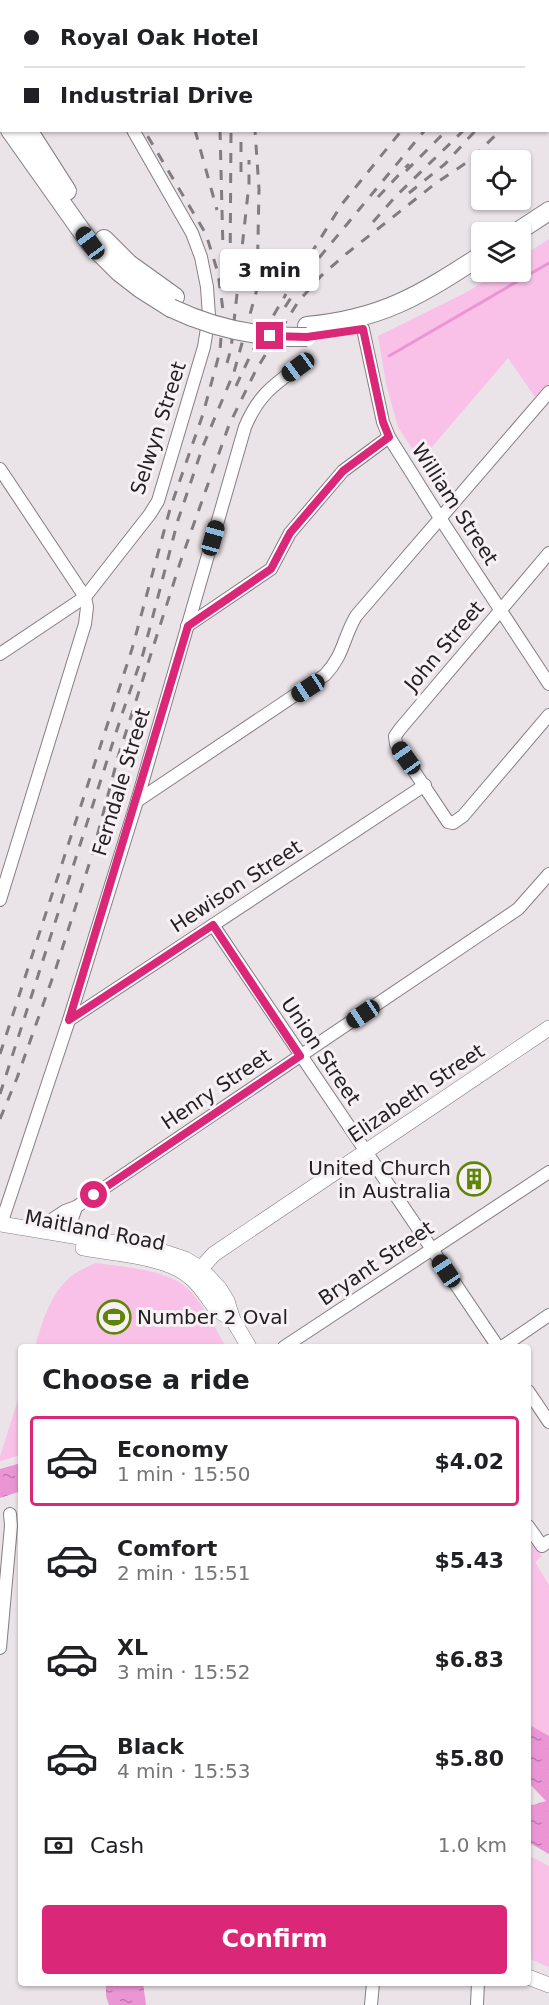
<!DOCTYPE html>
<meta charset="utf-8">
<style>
body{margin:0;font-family:"DejaVu Sans",sans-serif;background:#f2f2f2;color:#202124;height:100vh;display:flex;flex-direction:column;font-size:22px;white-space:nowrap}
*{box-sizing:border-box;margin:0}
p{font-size:20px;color:#757577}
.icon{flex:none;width:33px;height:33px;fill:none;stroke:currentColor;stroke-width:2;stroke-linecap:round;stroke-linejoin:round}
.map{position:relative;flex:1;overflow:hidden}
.side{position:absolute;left:18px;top:1344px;width:513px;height:642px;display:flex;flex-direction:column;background:#fff;border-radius:6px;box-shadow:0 2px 4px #0004}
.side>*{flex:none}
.guide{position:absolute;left:0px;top:0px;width:549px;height:132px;box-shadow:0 2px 4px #0004;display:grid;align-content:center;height:132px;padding:0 24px;background:#fff}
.fabs{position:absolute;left:471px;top:150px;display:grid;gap:12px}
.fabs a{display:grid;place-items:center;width:60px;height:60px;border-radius:6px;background:#fff;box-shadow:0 2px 4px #0004;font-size:30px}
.end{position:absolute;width:27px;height:27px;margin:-14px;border:8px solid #db2777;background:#fff;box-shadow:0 0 0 3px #fff}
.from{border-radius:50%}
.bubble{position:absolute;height:42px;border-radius:6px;background:#fff;box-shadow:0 2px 4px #0004;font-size:20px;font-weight:700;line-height:42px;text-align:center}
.car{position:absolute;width:18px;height:36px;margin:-18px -9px;border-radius:8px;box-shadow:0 0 4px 2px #0007;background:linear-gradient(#222 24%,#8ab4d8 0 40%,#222 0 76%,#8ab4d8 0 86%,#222 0)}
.guide b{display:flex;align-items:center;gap:21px;height:57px;font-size:22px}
.guide b+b{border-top:2px solid #e0e0e0}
.guide i{width:15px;height:15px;background:#202124}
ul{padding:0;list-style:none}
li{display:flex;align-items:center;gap:18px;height:90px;margin:0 12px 9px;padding:0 12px;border:3px solid transparent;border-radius:6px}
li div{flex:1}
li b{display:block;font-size:22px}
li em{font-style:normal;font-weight:700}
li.on{border-color:#db2777}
li>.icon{width:54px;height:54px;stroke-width:1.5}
h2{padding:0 24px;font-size:27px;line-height:72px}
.pay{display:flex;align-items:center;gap:15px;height:66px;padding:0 24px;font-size:22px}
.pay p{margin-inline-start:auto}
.cta{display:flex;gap:12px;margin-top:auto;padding:12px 24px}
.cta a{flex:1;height:69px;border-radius:6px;background:#db2777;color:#fff;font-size:24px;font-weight:700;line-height:69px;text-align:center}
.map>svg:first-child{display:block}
</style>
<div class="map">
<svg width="549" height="2005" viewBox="0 0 549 2005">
<defs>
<pattern id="water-ripples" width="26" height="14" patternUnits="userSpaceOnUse" patternTransform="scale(1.5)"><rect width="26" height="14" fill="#eb95d4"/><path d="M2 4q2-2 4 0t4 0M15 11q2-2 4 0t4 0" fill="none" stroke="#be79ac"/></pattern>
</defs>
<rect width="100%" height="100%" fill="#eae3e8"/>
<g fill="#f9c0e8">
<polygon points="549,239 549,384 535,397 508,358 420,461 398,427 386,384 378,336 467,292 499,272 520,272 521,257"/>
<path d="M 95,1263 C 122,1267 167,1269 188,1289 C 204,1305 215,1328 226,1347 L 35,1347 C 42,1323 49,1298 67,1280 C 73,1273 86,1268 95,1263 Z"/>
<polygon points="21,1390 21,1455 0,1461 0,1457"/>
<polygon points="532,1544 542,1556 535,1562 549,1585 549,1736 528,1724 528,1547"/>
<polygon points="528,1855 549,1866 549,1967 528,1958"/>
</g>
<g fill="url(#water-ripples)">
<polygon points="21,1463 21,1491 0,1498 0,1469"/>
<polygon points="528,1724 549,1736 549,1854 528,1842 528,1803 533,1805 546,1801 528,1782"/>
<polygon points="106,1983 143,1983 146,2005 109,2005 106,1996"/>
</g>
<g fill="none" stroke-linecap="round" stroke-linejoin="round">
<polyline stroke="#eb95d4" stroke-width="3" points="389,356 549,263"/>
<g stroke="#857f83" stroke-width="14">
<g id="minor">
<polyline points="56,0 57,2"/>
<polyline points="302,0 304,2"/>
<polyline points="490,2 491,0"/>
<polyline points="363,329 383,422 389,437 440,518 549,684"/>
<polyline points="0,469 85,597 87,607 85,624 0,900"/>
<polyline points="549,553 400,729 395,736 396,744 448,822 453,823 463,816 549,715"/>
<polyline points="187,626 271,569 290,533 343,471 389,437"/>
<polyline points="0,654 85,597 150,514 158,501 204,347 209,316 207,287 201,257 192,233 133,130"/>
<path d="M 137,801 L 325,675 C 344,655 343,638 356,616 L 549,392"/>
<polyline points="213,925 498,1347"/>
<polyline points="69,1020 425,785"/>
<polyline points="76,1207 72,1219 77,1237"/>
<path d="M 1,1224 L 69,1020 L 137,801 L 245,427 C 258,396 272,386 298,367"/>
<polyline points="36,1230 65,1211 76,1207 518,909 549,874"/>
<polyline points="284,1347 549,1172"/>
<polyline points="502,1347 549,1315"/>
<polyline points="528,1391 549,1422"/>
<polyline points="528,1526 542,1546 549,1541"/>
<polyline points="0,1648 11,1526 10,1514"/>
<polyline points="477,2004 478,1983"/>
<polyline points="371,2005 373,1983"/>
</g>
</g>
<g stroke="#857f83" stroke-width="16">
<g id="major">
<polyline points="0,1224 158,1250 185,1259 200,1268 219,1288 227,1301 233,1320 249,1347"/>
<path d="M 83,1248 C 114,1254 166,1256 190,1277 C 200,1285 206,1296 214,1306 C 219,1312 227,1316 233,1320"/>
<polyline points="192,1278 214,1254 549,1028"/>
<polyline points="528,1977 549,1985"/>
</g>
</g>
<g stroke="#857f83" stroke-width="20">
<g id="highway">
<polyline points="0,89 2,91"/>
<polyline points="0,116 2,118"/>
<polyline points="10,130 90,243 119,272 141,289 171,308"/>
<polyline points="28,130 67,191"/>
<polyline points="517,232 549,211"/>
<polyline points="104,239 129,264 175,297"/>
<path d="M 307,326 C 383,319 420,295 482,255"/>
</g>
</g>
<use href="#minor" stroke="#fff" stroke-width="12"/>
<use href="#major" stroke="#fff" stroke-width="15"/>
<use href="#highway" stroke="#fff" stroke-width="18"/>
<g stroke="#817c7f" stroke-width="3" stroke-dasharray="10 10" stroke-linecap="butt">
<polyline points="64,0 65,2"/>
<polyline points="128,0 129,2"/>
<polyline points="155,0 156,2"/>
<polyline points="173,0 174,2"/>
<polyline points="199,0 200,2"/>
<polyline points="212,0 212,2"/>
<polyline points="229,0 230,2"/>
<polyline points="504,2 505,0"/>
<polyline points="516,2 517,0"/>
<polyline points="533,2 534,0"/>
<polyline points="548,10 549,8"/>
<polyline points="548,33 549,31"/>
<polyline points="548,45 549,43"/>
<polyline points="548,56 549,55"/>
<polyline points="548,75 549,73"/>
<polyline points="548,98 549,97"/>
<polyline points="195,130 217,210"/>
<polyline points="220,130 223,250"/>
<polyline points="406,171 447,130"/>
<polyline points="241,172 241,130"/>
<polyline points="409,193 445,164 476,130"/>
<polyline points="378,197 409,164"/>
<polyline points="373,222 397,195 464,130"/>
<polyline points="300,271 342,204 402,130"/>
<polyline points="230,283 231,130"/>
<polyline points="285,307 309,270 425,130"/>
<polyline points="227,363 231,349 249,184 249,160"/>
<polyline points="236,386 251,354 286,294"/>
<polyline points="0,1054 132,649 170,509 203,414 220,351 223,310 218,273 206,234 144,130"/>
<polyline points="0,1094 122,714 143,654 178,520 203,446 234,372 257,289 259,189 255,130"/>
<polyline points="0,1119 17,1078 56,968 93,852 118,757 181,560 229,425 256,370 298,302 321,276 346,254 436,183 469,161 501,130"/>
</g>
<g stroke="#857f83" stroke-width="20" stroke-linecap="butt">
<path id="highway-bridge" d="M 171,308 C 215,329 259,338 307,337"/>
</g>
<use href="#highway-bridge" stroke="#fff" stroke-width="18"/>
</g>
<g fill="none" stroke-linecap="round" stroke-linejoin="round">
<polyline stroke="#db2777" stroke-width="8" points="94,1195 300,1056 213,925 69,1020 188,626 271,569 290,533 343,471 389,437 383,422 363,329 307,337 270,336"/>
</g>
<defs>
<g id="building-ring" transform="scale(1.725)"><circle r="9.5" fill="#f7f1f5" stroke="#5f8508" stroke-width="1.5"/><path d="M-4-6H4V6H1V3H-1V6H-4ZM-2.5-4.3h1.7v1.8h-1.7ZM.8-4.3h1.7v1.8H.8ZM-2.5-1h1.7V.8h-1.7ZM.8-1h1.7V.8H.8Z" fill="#5f8508"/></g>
<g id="stadium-ring" transform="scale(1.725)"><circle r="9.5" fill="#f7f1f5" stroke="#5f8508" stroke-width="1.5"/><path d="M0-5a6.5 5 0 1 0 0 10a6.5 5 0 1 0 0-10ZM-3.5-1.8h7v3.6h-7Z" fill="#5f8508"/></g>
</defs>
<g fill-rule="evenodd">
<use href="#building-ring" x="474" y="1179"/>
<use href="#stadium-ring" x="114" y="1317"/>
</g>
<g text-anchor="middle" stroke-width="6" stroke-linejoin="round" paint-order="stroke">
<g font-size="20" fill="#222021" stroke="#f7f1f5">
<text transform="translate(158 428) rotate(-72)" y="7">Selwyn Street</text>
<text transform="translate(455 504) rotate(57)" y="7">William Street</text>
<text transform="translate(444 646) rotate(-50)" y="7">John Street</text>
<text transform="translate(121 782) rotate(-73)" y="7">Ferndale Street</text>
<text transform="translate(236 886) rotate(-33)" y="7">Hewison Street</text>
<text transform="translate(321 1051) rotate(56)" y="7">Union Street</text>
<text transform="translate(216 1089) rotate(-34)" y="7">Henry Street</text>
<text transform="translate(416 1093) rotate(-34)" y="7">Elizabeth Street</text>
<text transform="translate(95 1230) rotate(11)" y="7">Maitland Road</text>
<text transform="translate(376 1263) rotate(-34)" y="7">Bryant Street</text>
</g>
<g font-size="20" fill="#222021" stroke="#f7f1f5" text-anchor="end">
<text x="451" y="1175">United Church<tspan x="451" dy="23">in Australia</tspan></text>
<text x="137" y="1324" text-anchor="start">Number 2 Oval</text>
</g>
</g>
</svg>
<div class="fabs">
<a><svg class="icon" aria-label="locate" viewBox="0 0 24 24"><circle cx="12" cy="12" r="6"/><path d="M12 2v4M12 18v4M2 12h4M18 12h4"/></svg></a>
<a><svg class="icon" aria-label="layers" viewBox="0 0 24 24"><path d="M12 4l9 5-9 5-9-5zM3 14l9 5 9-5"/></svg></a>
</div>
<i class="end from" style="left:94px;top:1195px"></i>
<i class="end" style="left:270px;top:336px"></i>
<div class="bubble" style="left:220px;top:249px;width:99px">3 min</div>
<i class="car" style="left:90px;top:243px;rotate:324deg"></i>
<i class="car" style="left:298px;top:367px;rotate:234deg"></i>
<i class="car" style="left:213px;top:538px;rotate:16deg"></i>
<i class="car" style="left:308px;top:688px;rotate:237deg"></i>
<i class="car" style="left:406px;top:758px;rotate:325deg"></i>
<i class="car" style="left:363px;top:1014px;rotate:236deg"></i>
<i class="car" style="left:446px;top:1271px;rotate:326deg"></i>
<div class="guide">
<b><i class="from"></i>Royal Oak Hotel</b>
<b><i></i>Industrial Drive</b>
</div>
<section class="side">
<h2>Choose a ride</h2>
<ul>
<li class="on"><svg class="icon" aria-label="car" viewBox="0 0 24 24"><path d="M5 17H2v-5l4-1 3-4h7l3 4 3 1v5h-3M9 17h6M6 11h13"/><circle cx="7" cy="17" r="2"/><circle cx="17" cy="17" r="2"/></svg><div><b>Economy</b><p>1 min · 15:50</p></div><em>$4.02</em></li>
<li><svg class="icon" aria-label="car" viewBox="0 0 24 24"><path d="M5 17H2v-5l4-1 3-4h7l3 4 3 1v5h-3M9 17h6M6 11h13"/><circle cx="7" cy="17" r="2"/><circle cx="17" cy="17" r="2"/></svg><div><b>Comfort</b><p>2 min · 15:51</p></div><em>$5.43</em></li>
<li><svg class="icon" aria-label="car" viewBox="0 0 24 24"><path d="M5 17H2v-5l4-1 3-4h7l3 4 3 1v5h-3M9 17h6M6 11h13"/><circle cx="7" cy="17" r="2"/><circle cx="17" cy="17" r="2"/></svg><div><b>XL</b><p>3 min · 15:52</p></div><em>$6.83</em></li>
<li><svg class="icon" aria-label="car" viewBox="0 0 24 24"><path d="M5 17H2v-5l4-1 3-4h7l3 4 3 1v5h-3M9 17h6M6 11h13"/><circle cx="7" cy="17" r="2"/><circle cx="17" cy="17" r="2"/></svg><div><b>Black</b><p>4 min · 15:53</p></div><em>$5.80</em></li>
</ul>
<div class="pay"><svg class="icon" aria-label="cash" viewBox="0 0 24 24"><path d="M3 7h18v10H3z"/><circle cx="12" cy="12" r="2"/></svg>Cash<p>1.0 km</p></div>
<div class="cta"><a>Confirm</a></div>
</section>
</div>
